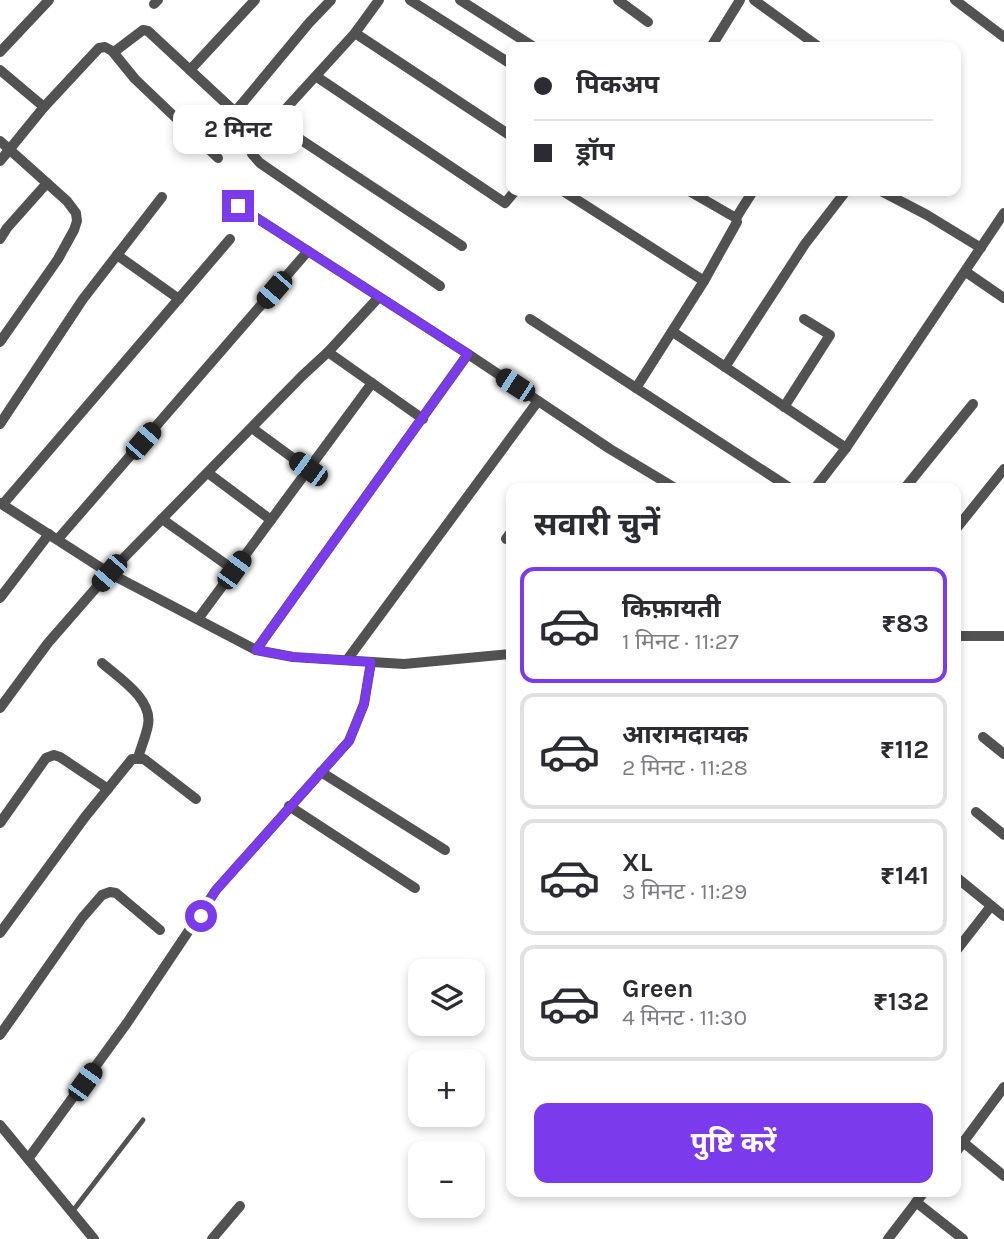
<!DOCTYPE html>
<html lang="hi">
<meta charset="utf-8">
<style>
body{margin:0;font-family:Karla,"Noto Sans Devanagari",sans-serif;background:#f2f2f3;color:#2b2b33;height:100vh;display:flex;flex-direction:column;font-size:26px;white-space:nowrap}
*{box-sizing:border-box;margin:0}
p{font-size:23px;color:#7c7c81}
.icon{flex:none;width:38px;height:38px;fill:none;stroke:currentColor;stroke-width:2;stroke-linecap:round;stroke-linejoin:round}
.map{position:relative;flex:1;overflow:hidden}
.side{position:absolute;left:506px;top:483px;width:455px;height:714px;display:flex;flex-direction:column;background:#fff;border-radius:14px;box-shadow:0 4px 10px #0003}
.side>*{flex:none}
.guide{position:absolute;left:506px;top:42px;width:455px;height:154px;border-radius:14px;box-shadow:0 4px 10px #0003;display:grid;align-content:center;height:154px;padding:0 28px;background:#fff}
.controls{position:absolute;left:408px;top:959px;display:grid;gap:14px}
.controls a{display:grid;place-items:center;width:77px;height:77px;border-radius:14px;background:#fff;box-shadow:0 4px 10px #0003;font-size:35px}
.end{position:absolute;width:32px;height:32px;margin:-16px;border:9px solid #7c3aed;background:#fff;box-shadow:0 0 0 4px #fff}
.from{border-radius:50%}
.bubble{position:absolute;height:49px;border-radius:14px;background:#fff;box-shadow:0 4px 10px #0003;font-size:23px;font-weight:700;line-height:49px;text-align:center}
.car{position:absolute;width:21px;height:42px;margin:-21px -10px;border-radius:9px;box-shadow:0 0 5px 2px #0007;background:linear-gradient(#222 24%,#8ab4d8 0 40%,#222 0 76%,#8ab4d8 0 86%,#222 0)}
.guide b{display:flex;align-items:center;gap:24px;height:66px;font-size:26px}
.guide b+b{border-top:2px solid #e1e1e2}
.guide i{width:18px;height:18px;background:#2b2b33}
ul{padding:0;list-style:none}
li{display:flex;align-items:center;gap:21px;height:116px;margin:0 14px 10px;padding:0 14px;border:4px solid #e1e1e2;border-radius:14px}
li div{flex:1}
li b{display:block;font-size:26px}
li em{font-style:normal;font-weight:700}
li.on{border-color:#7c3aed}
li>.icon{width:63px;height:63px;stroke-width:1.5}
h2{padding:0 28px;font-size:32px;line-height:84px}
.button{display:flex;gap:14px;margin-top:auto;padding:14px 28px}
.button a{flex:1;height:80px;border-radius:14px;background:#7c3aed;color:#fff;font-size:28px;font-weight:700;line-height:80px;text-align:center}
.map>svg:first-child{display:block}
</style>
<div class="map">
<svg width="1004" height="1239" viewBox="0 0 1004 1239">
<rect width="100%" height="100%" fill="#fff"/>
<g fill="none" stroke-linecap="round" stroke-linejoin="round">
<polyline stroke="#525252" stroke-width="5" points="72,1212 143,1120"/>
<g stroke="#525252" stroke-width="10">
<polyline points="379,0 355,33 281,114 280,126 462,246"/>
<polyline points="410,0 511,64"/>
<polyline points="460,0 534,47"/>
<polyline points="618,0 648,22"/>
<polyline points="754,0 819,47"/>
<polyline points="955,0 1004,37"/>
<polyline points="154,4 158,0"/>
<polyline points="355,33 511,136"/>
<polyline points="711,47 740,0"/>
<polyline points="0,52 49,0"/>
<polyline points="113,52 135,79 218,158"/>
<polyline points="0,70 44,107"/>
<polyline points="190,70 255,0"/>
<polyline points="317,77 505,203 515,191"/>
<polyline points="235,112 309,23 331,0"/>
<polyline points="278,121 253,144 252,154 260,163 440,286"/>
<polyline points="0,141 67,201 76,213 77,221 74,230 58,259 0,342"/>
<polyline points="0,161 44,107 99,48 105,47 114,52 143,30 148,31 261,136"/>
<polyline points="563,191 704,281"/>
<polyline points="881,191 927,215 981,248"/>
<polyline points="238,206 468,354 610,449 675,488"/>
<polyline points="736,218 753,191"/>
<polyline points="0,239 7,228 47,183"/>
<polyline points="117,255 179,299"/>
<polyline points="966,272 1004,298"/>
<polyline points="530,319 790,488"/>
<polyline points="673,332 846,448"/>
<polyline points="328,352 423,419"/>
<polyline points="725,367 805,244 846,191"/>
<polyline points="636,388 704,281 737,222 736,218 689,191"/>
<polyline points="784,407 830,335 804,319"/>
<polyline points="0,424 83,299 162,197"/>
<polyline points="252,428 308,469"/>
<polyline points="208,473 271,520"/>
<polyline points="815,488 846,448 1004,213"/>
<polyline points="905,488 973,404"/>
<polyline points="0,503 109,573 256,650 293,657 404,664 511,654"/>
<polyline points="3,504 230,239"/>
<polyline points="162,519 234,570"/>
<polyline points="956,529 1004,469"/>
<polyline points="58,539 308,251"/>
<polyline points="506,539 511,532"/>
<polyline points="0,598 49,534"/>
<polyline points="198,619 372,383"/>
<polyline points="956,636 1004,636"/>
<polyline points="256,650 468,354"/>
<polyline points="347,660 538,401"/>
<path d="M 102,663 C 119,678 153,699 148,725 C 146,736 141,747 138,758"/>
<polyline points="0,708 48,643 109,573 302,376 328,352 379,297"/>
<polyline points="983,737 1004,754"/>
<polyline points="321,772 445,850"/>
<polyline points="289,806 415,888"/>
<polyline points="976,812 1004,835"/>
<polyline points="0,823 46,758 54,755 60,757 108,789"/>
<polyline points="956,877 1004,916"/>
<polyline points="0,933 85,817 132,759 144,759 196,799"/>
<polyline points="956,951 991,906"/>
<polyline points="0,1035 82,918 102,895 110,892 116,893 160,930"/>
<polyline points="0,1125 94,1239"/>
<polyline points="963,1142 1004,1176"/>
<polyline points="956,1152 1004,1087"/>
<polyline points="28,1159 127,1023 216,890 349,741 364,704 371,662"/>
<polyline points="916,1202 963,1239"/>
<polyline points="212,1239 240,1206"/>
<polyline points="888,1239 924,1192"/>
</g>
</g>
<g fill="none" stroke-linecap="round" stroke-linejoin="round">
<polyline stroke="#7c3aed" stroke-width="9" points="201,916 216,890 349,741 364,704 371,662 293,657 256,650 468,354 238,206"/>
</g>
</svg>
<div class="controls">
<a><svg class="icon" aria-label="layers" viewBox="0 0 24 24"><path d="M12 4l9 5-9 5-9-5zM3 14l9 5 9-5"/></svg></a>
<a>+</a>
<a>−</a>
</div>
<i class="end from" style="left:201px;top:916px"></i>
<i class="end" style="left:238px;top:206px"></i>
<div class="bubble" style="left:173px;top:105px;width:130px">2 मिनट</div>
<i class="car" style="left:274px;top:290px;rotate:221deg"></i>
<i class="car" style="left:515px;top:385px;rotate:303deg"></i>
<i class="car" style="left:143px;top:441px;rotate:41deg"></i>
<i class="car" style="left:308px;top:469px;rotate:306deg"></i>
<i class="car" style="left:234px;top:570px;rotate:36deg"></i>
<i class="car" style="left:109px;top:573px;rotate:221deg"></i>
<i class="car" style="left:85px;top:1082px;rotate:36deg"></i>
<div class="guide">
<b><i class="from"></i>पिकअप</b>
<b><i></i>ड्रॉप</b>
</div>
<section class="side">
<h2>सवारी चुनें</h2>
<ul>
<li class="on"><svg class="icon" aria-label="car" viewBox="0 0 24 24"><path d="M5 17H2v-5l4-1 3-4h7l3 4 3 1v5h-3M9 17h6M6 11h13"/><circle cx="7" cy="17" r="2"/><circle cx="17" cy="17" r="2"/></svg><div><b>किफ़ायती</b><p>1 मिनट · 11:27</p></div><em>₹83</em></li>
<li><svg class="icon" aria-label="car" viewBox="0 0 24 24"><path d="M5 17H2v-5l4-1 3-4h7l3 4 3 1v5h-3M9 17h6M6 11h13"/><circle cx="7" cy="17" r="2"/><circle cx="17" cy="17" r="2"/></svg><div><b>आरामदायक</b><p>2 मिनट · 11:28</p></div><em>₹112</em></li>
<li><svg class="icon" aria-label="car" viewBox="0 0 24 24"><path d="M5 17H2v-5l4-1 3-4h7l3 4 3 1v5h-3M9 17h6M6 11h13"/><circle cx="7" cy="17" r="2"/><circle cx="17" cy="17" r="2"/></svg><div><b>XL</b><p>3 मिनट · 11:29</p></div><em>₹141</em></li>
<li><svg class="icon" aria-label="car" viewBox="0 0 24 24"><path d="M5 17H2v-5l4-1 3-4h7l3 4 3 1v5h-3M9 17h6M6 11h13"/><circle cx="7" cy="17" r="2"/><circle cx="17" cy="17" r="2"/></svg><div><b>Green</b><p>4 मिनट · 11:30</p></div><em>₹132</em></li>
</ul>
<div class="button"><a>पुष्टि करें</a></div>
</section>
</div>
